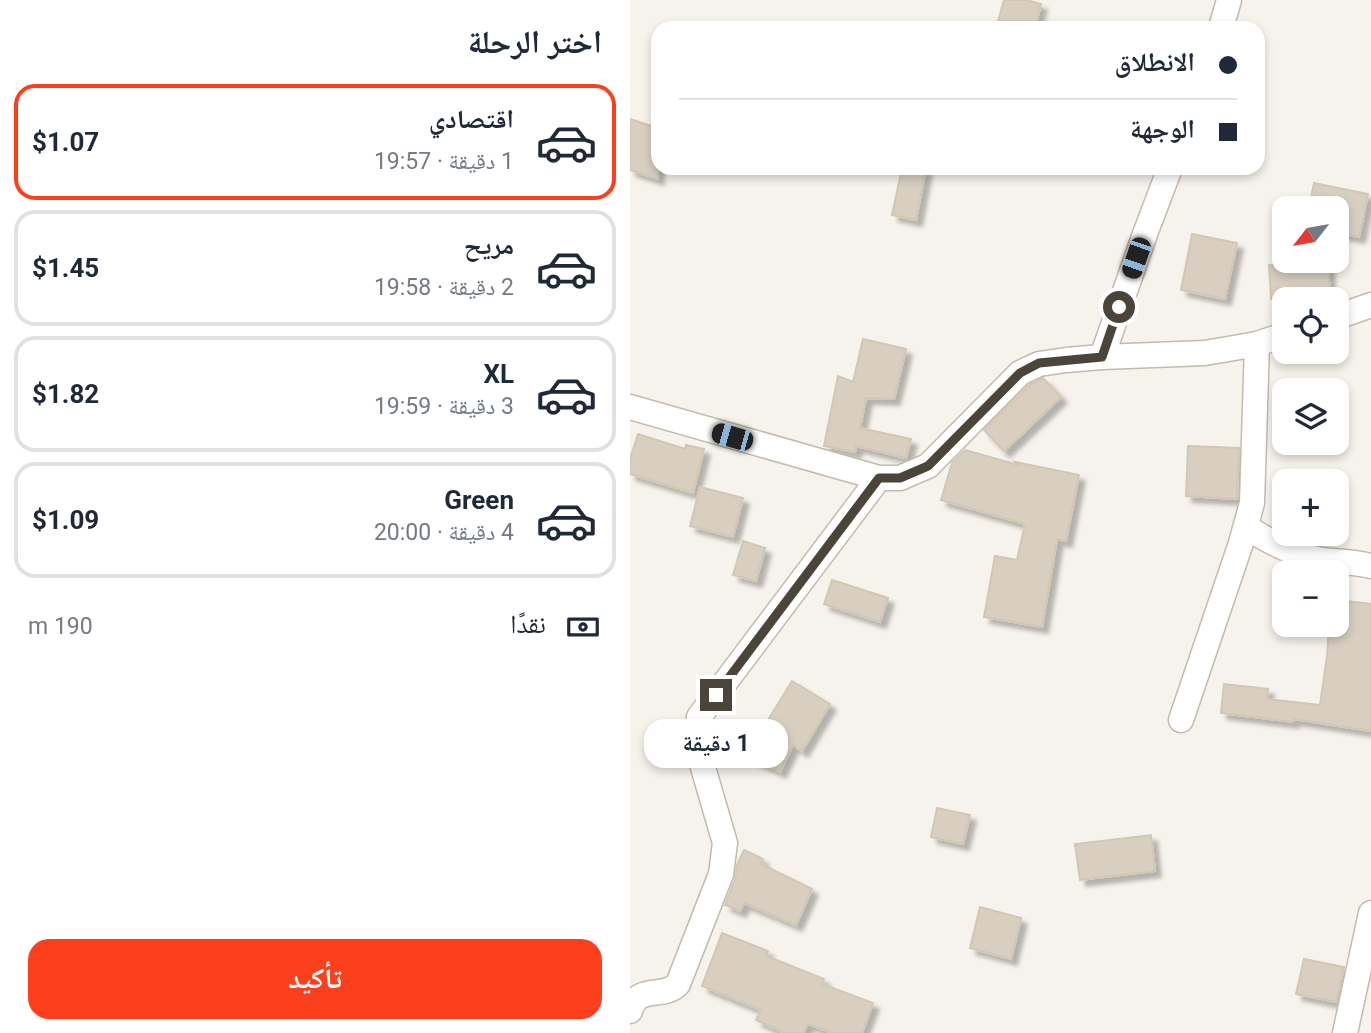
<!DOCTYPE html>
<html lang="ar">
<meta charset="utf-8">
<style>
body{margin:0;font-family:Roboto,"Noto Naskh Arabic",sans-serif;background:#f2f2f3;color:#1f2937;direction:rtl;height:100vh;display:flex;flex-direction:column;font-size:26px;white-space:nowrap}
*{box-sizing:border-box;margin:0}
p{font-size:23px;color:#747a83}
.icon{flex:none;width:38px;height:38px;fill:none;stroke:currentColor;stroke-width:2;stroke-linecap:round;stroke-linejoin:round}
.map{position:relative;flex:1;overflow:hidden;direction:ltr}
.drawer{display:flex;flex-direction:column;background:#fff;width:630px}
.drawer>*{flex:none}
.guide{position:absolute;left:21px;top:21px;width:614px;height:154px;border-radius:21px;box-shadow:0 4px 10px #0003;direction:rtl;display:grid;align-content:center;height:154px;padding:0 28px;background:#fff}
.needle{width:46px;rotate:239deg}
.tools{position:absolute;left:642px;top:196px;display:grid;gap:14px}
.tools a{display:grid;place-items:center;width:77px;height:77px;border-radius:14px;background:#fff;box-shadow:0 4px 10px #0003;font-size:35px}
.end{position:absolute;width:32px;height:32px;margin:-16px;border:9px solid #4b4439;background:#fff;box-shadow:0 0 0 4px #fff}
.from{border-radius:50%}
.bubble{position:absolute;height:49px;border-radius:21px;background:#fff;box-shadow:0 4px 10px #0003;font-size:23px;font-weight:700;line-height:49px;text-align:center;direction:rtl}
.car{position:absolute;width:21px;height:42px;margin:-21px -10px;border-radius:9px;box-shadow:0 0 5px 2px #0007;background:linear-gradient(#222 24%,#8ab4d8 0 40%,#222 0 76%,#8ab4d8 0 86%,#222 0)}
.guide b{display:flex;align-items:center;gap:24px;height:66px;font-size:26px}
.guide b+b{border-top:2px solid #e0e1e3}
.guide i{width:18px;height:18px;background:#1f2937}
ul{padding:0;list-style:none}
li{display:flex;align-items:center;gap:21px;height:116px;margin:0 14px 10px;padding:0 14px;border:4px solid #e0e1e3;border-radius:21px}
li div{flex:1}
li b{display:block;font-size:26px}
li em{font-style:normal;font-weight:700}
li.active{border-color:#fc3f1d}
li>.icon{width:63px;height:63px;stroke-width:1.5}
h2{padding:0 28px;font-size:32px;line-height:84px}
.pay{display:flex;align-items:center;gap:18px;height:77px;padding:0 28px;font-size:26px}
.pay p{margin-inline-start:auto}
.button{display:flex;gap:14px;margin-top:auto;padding:14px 28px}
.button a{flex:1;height:80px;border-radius:21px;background:#fc3f1d;color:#fff;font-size:28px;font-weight:700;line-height:80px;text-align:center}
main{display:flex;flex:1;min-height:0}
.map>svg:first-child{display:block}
</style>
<main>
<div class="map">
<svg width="741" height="1033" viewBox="0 0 741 1033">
<defs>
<filter id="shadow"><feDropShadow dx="6" dy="6" stdDeviation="2" flood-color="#0004"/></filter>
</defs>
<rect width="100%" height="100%" fill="#f6f3ec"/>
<g fill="#d8cfc1" stroke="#d3c7b4" stroke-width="2" filter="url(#shadow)">
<polygon points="374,0 396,0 411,4 405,28 366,28"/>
<polygon points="0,119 28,128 28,179 0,170"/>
<polygon points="272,168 296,168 286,220 262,215"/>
<polygon points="684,183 738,194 729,237 707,233 707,208 679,208"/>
<polygon points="562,234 607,243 595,299 551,290"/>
<polygon points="698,262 700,299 641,299 639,265"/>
<polygon points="233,339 276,349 264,399 236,398 230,428 281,439 276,458 226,446 225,452 194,446 208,376 223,382"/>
<polygon points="413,378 431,397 374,451 354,430 399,385"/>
<polygon points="8,434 55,449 56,445 74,449 63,493 0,474 0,459"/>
<polygon points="558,446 609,448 607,499 556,496"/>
<polygon points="335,450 388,465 385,462 449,475 436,541 427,539 412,627 354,617 365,556 387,560 395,524 311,500 322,463"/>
<polygon points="70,487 113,498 103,537 60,526"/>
<polygon points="113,541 135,548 126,581 103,575"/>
<polygon points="202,580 258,598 250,622 194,604"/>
<polygon points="707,600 741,604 741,731 664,719 663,722 591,713 594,684 638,689 637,699 690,705 697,656 699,625 707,625"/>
<polygon points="162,681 200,704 172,751 163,745 150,772 80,738 87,723 125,741"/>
<polygon points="307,808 340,815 333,844 301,837"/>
<polygon points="521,835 525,871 450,880 445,844"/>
<polygon points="114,850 133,859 131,864 182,889 166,925 114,903 110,911 95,905 105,879 107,865"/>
<polygon points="350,907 391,918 381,959 340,948"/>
<polygon points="92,933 138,951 136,956 194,979 192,984 243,1003 232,1033 203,1033 178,1024 173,1033 155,1033 126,1020 131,1010 72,986"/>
<polygon points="674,959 714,967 706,1002 666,994"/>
</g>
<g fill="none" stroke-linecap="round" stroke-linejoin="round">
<g stroke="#c2bbae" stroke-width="27">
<g id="minor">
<polyline points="591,28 599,0"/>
<polyline points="707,317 741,305"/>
<polyline points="472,357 515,234 540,168"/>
<polyline points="0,407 249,478 270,478 298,466 390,373 409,364 436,360 472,357 575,353 627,344 654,335"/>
<path d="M 616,527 C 640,542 664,555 692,560 C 708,562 725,562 741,566"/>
<polyline points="551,720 611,543 622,503 627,344"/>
<path d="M 0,1011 C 8,983 33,1000 48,984 L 91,874 L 95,843 L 65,740 L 69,717 L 249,478"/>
<polyline points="715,1033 741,913"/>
</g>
</g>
<use href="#minor" stroke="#fff" stroke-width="24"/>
</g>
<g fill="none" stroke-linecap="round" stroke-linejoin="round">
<polyline stroke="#4b4439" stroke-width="9" points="86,695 249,478 270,478 298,466 390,373 409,363 472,357 489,307"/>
</g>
</svg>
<div class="tools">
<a><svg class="needle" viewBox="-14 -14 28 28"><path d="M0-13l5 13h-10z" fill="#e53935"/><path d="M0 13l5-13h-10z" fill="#747a83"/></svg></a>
<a><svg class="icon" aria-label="locate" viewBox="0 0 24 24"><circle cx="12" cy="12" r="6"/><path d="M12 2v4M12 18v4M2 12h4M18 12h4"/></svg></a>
<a><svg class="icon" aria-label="layers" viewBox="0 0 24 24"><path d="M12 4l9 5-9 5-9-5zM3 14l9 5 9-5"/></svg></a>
<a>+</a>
<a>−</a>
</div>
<i class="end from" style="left:489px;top:307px"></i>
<i class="end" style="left:86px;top:695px"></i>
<div class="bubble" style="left:14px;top:719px;width:144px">1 دقيقة</div>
<i class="car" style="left:506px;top:258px;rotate:199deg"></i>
<i class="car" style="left:102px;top:437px;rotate:286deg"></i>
<div class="guide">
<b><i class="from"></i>الانطلاق</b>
<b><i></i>الوجهة</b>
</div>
</div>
<section class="drawer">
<h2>اختر الرحلة</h2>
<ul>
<li class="active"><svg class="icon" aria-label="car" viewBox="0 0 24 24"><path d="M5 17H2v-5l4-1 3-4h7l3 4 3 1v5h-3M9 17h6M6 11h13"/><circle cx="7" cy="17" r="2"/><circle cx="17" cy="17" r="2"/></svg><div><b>اقتصادي</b><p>1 دقيقة · 19:57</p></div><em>$1.07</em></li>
<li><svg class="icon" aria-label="car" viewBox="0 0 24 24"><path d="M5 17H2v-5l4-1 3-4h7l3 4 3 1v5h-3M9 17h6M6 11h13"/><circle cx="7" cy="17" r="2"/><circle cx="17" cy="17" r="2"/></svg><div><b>مريح</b><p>2 دقيقة · 19:58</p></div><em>$1.45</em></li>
<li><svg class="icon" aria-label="car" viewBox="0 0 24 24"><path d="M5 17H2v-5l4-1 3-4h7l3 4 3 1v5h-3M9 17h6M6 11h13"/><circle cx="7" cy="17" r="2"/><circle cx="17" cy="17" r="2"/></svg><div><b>XL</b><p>3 دقيقة · 19:59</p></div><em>$1.82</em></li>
<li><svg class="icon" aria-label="car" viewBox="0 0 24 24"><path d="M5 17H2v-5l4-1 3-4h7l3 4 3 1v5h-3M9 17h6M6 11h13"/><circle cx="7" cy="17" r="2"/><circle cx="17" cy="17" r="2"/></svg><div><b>Green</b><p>4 دقيقة · 20:00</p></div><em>$1.09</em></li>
</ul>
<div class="pay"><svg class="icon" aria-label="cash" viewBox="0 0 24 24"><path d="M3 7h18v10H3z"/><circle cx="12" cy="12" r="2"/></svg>نقدًا<p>190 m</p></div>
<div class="button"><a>تأكيد</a></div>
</section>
</main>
